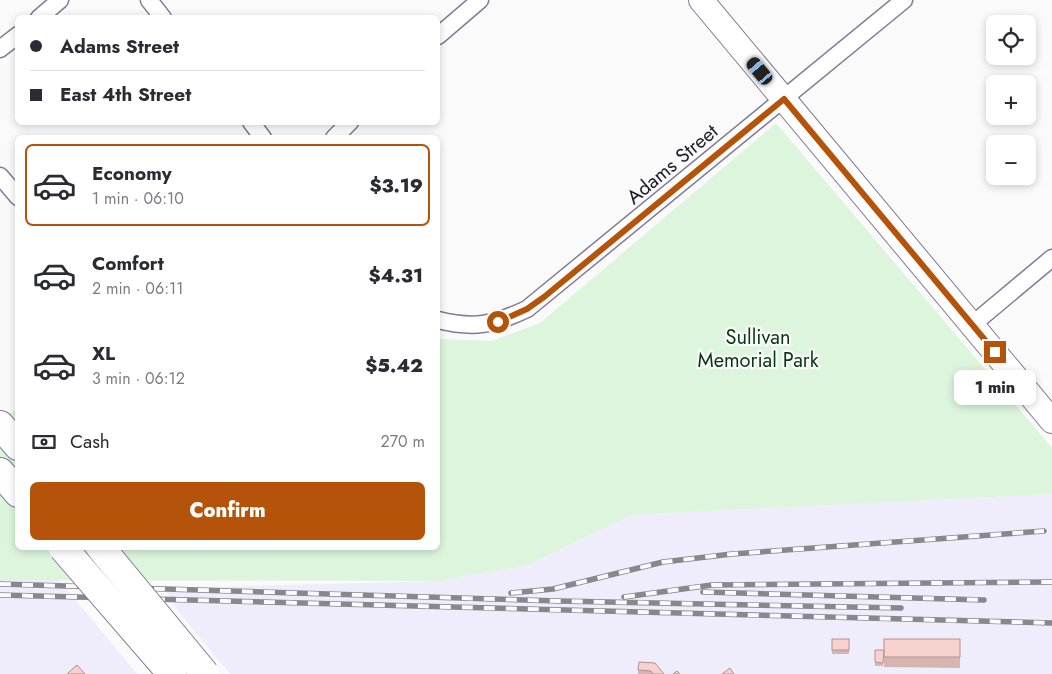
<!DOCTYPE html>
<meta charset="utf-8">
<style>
body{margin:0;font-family:Jost,sans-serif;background:#f2f2f3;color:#2b2b33;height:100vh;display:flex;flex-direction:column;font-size:19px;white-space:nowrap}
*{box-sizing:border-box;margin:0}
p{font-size:16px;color:#7c7c81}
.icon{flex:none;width:28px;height:28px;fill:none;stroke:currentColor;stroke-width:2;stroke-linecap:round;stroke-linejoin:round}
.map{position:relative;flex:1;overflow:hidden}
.details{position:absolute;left:15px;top:135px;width:425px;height:415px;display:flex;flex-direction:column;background:#fff;border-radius:8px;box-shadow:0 2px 8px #0003}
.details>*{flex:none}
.guide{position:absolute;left:15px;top:15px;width:425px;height:110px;border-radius:8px;box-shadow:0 2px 8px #0003;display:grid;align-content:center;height:110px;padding:0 15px;background:#fff}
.buttons{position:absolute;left:986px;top:15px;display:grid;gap:10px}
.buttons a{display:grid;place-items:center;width:50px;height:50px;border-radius:8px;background:#fff;box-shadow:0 2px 8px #0003;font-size:25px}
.end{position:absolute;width:22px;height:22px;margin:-11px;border:6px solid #b45309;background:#fff;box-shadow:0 0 0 2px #fff}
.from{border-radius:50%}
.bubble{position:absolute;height:35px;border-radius:8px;background:#fff;box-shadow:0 2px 8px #0003;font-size:16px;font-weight:800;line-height:35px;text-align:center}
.car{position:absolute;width:15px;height:30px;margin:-15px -8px;border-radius:6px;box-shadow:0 0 4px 1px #0007;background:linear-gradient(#222 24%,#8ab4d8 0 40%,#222 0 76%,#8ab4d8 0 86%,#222 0)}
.guide b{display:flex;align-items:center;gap:18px;height:48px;font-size:19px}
.guide b+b{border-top:1px solid #e1e1e2}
.guide i{width:12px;height:12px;background:#2b2b33}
ul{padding:9px 0 0;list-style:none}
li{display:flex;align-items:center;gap:15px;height:82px;margin:0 10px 8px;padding:0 5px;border:2px solid transparent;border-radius:8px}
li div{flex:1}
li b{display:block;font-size:19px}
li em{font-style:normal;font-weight:800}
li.current{border-color:#b45309}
li>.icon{width:45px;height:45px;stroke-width:1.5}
.pay{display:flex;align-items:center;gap:12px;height:55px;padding:0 15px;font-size:19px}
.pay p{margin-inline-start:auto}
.action{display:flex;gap:10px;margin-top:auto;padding:10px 15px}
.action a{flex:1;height:58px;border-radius:8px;background:#b45309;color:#fff;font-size:20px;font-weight:800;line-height:58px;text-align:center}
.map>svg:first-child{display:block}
</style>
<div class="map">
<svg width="1052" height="674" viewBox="0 0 1052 674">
<rect width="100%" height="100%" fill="#fafafa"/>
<g fill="#efecfc">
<polygon points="1052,494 1052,674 230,674 180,614 164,588 440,581 528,565 631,515"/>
<polygon points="0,580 59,580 137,674 0,674"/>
</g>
<polygon fill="#ddf5dd" points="776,123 1052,448 1052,494 631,515 528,565 440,581 0,580 0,423 17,408 18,548 438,548 438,339 492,341 540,323"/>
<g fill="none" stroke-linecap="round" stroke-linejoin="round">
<g stroke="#807b98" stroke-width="19">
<g id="street">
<polyline points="149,0 163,18"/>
<polyline points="39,18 60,0"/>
<polyline points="438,36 480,0"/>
<polyline points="0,49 18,35"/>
<polyline points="251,122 263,138"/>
<polyline points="334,138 350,122"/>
<polyline points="0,176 18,197"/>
<path d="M 438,320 C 474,329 493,325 527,309 L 904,0"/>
<polyline points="972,325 1052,258"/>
</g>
</g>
<g stroke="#807b98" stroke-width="26">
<polyline id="secondary" points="701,0 1052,421"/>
</g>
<g stroke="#807b98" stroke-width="30">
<g id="highway">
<polyline points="0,425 18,446"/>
<polyline points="0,472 18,493"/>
</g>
</g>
<use href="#street" stroke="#fff" stroke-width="16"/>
<use href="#secondary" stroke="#fff" stroke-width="24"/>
<use href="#highway" stroke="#fff" stroke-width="28"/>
<g stroke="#88878d" stroke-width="5.5">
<g id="rail">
<polyline points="0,584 559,601 901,608"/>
<polyline points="703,592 984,600"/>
<polyline points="511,593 553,589 663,562 732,554 1044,531"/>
<polyline points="0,595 1052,623"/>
<polyline points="624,597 712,585 1052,582"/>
</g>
</g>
<use href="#rail" stroke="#fafafa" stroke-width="4" stroke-dasharray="11" stroke-linecap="butt"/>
<g stroke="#807b98" stroke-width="30" stroke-linecap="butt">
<g id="highway-bridge">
<polyline points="63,548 172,674"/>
<polyline points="101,548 205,674"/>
</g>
</g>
<use href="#highway-bridge" stroke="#fff" stroke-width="28"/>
</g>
<g fill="#d5b4b2">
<rect x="832" y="639" width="17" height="15"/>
<polygon points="884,639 960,639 960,668 884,667"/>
<polygon points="875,650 884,650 883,666 875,666"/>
<polygon points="639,662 664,674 638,674"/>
</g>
<g fill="#f8d1cf" stroke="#ae9291">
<rect x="832" y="639" width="17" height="11"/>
<rect x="884" y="639" width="76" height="18"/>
<polygon points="875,650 884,650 883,663 875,662"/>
<polygon points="639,662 655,663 664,674 653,674 651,671 638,670"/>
<polygon points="77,665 85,674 68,674 68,673"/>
<polygon points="730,668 734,674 722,674"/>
<polygon points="677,671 680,674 673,674"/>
</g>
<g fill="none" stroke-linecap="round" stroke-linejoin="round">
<polyline stroke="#b45309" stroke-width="6" points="498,322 527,309 544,297 784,99 995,352"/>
</g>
<g text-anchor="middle" stroke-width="4.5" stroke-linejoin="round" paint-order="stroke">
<g font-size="20" fill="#1d1b27" stroke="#fafafa">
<text transform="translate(672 164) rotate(-40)" y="7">Adams Street</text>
</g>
<g font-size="20" fill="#05380d" stroke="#fafafa">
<text x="758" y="344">Sullivan<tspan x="758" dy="23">Memorial Park</tspan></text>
</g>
</g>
</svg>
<div class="buttons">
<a><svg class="icon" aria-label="locate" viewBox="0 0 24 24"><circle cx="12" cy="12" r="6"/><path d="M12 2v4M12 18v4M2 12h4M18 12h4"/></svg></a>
<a>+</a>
<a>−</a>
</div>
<i class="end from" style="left:498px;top:322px"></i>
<i class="end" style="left:995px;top:352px"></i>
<div class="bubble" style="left:954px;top:370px;width:82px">1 min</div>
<i class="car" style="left:760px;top:71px;rotate:320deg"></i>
<div class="guide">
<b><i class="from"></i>Adams Street</b>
<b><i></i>East 4th Street</b>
</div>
<section class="details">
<ul>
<li class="current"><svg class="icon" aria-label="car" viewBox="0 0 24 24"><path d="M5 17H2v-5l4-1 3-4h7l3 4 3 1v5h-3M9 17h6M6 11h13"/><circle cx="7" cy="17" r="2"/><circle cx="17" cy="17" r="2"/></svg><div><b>Economy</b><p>1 min · 06:10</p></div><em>$3.19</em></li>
<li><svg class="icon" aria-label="car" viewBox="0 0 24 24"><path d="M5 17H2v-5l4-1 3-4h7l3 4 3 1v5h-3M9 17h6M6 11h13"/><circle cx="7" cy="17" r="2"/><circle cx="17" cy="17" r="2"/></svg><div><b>Comfort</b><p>2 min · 06:11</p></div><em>$4.31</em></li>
<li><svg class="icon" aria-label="car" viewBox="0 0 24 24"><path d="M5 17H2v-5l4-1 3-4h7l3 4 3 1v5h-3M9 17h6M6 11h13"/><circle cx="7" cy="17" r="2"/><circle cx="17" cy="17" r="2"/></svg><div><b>XL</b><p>3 min · 06:12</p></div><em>$5.42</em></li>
</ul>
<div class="pay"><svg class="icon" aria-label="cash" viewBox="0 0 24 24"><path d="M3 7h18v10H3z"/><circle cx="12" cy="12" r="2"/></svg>Cash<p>270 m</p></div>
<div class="action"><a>Confirm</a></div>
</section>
</div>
